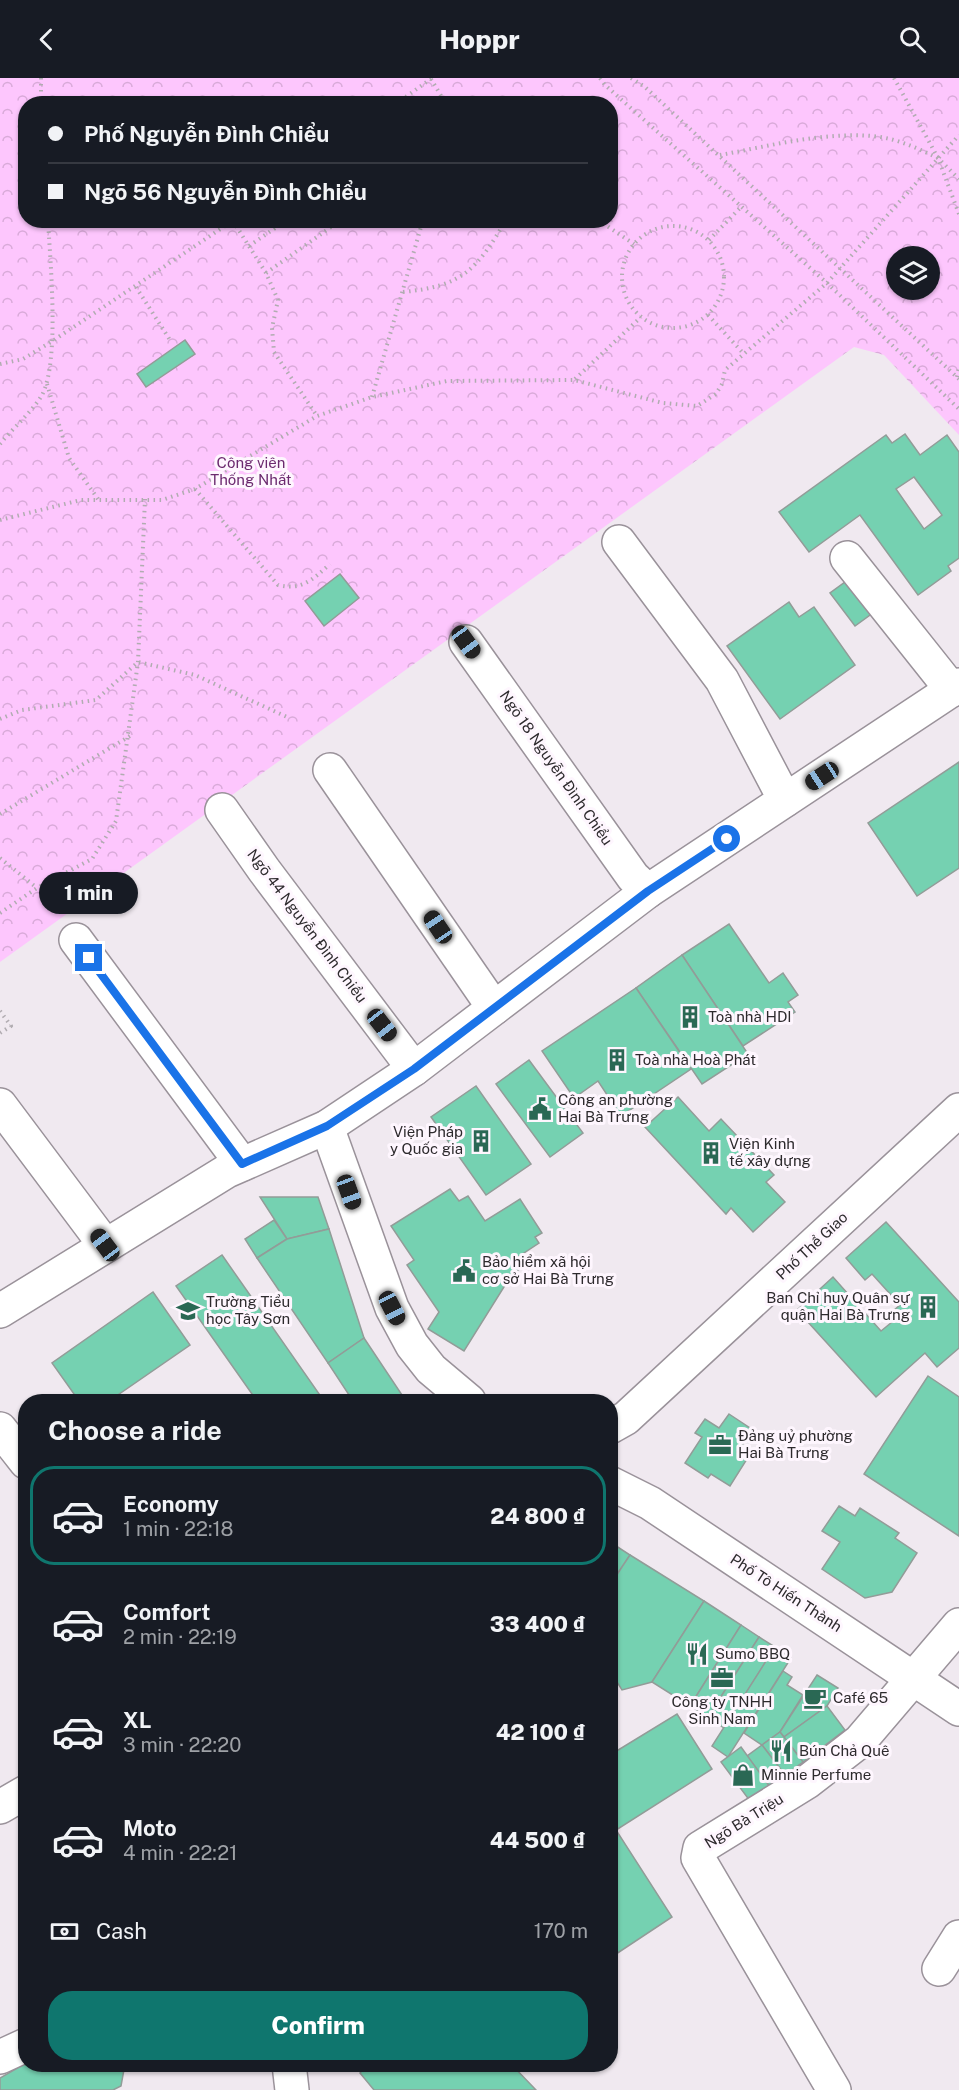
<!DOCTYPE html>
<meta charset="utf-8">
<style>
body{margin:0;font-family:"Public Sans",sans-serif;background:#242831;color:#f1f3f6;height:100vh;display:flex;flex-direction:column;font-size:22px;white-space:nowrap}
*{box-sizing:border-box;margin:0}
p{font-size:20px;color:#9ea1a6}
.icon{flex:none;width:33px;height:33px;fill:none;stroke:currentColor;stroke-width:2;stroke-linecap:round;stroke-linejoin:round}
.map{position:relative;flex:1;overflow:hidden}
.sheet{position:absolute;left:18px;top:1316px;width:600px;height:678px;display:flex;flex-direction:column;background:#171b24;border-radius:24px;box-shadow:0 2px 4px #0004}
.sheet>*{flex:none}
.guide{position:absolute;left:18px;top:18px;width:600px;height:132px;border-radius:24px;box-shadow:0 2px 4px #0004;display:grid;align-content:center;height:132px;padding:0 30px;background:#171b24}
.buttons{position:absolute;left:886px;top:168px;display:grid;gap:12px}
.buttons a{display:grid;place-items:center;width:54px;height:54px;border-radius:50%;background:#171b24;box-shadow:0 2px 4px #0004;font-size:30px}
.end{position:absolute;width:27px;height:27px;margin:-14px;border:8px solid #1a73e8;background:#fff;box-shadow:0 0 0 3px #fff}
.from{border-radius:50%}
.bubble{position:absolute;height:42px;border-radius:21px;background:#171b24;box-shadow:0 2px 4px #0004;font-size:20px;font-weight:800;line-height:42px;text-align:center}
.car{position:absolute;width:18px;height:36px;margin:-18px -9px;border-radius:8px;box-shadow:0 0 4px 2px #0007;background:linear-gradient(#222 24%,#8ab4d8 0 40%,#222 0 76%,#8ab4d8 0 86%,#222 0)}
.guide b{display:flex;align-items:center;gap:21px;height:57px;font-size:22px}
.guide b+b{border-top:2px solid #363941}
.guide i{width:15px;height:15px;background:#f1f3f6}
ul{padding:0;list-style:none}
li{display:flex;align-items:center;gap:18px;height:99px;margin:0 12px 9px;padding:0 18px;border:3px solid transparent;border-radius:24px}
li div{flex:1}
li b{display:block;font-size:22px}
li em{font-style:normal;font-weight:800}
li.selected{border-color:#0f766e}
li>.icon{width:54px;height:54px;stroke-width:1.5}
h2{padding:0 30px;font-size:27px;line-height:72px}
.pay{display:flex;align-items:center;gap:15px;height:66px;padding:0 30px;font-size:22px}
.pay p{margin-inline-start:auto}
.action{display:flex;gap:12px;margin-top:auto;padding:12px 30px}
.action a{flex:1;height:69px;border-radius:24px;background:#0f766e;color:#fff;font-size:24px;font-weight:800;line-height:69px;text-align:center}
header{display:flex;justify-content:space-between;align-items:center;height:78px;padding:0 30px;background:#171b24;font-size:27px;font-weight:800}
.map>svg:first-child{display:block}
</style>
<header><svg class="icon" aria-label="back" viewBox="0 0 24 24"><path d="M15 5l-7 7 7 7"/></svg>Hoppr<svg class="icon" aria-label="search" viewBox="0 0 24 24"><circle cx="10" cy="10" r="6"/><path d="M15 15l6 6"/></svg></header>
<div class="map">
<svg width="959" height="2012" viewBox="0 0 959 2012">
<defs>
<pattern id="park-crowns" width="20" height="18" patternUnits="userSpaceOnUse" patternTransform="scale(1.5)"><rect width="20" height="18" fill="#fdc6fd"/><path d="M2 6a3 3 0 1 1 6 0M12 15a3 3 0 1 1 6 0" fill="none" stroke="#d9aad9"/></pattern>
</defs>
<rect width="100%" height="100%" fill="#f0e9f0"/>
<path fill="url(#park-crowns)" fill-rule="evenodd" d="M 0,0 L 959,0 L 959,357 L 884,277 L 854,269 L 0,884 ZM 26,26 L 610,26 L 610,142 L 26,142 ZM 897,178 L 930,178 L 930,212 L 897,212 Z"/>
<g fill="#75d1b1" stroke="#929c98" stroke-width="1.5" fill-rule="evenodd">
<polygon points="185,262 195,276 146,309 137,296"/>
<path d="M 905,356 L 920,377 L 947,357 L 959,374 L 959,480 L 948,488 L 951,493 L 918,517 L 860,437 L 809,474 L 779,434 L 886,357 L 892,365 ZM 914,399 L 942,437 L 924,451 L 896,411 Z"/>
<polygon points="340,496 359,520 324,548 305,523"/>
<polygon points="856,496 881,529 855,548 830,515"/>
<polygon points="789,524 799,539 814,529 855,587 780,641 727,568"/>
<polygon points="959,684 959,790 917,818 868,745"/>
<polygon points="729,846 769,905 783,895 798,917 788,924 795,934 743,968 682,877"/>
<polygon points="682,877 748,976 702,1006 636,910"/>
<polygon points="636,910 691,991 621,1038 598,1003 574,1020 542,973"/>
<polygon points="529,982 583,1055 550,1079 496,1006"/>
<polygon points="476,1008 531,1086 486,1117 431,1039"/>
<polygon points="678,1019 709,1053 721,1041 774,1097 766,1104 785,1124 753,1154 731,1130 726,1136 645,1049"/>
<polygon points="450,1111 459,1123 468,1118 485,1143 520,1121 542,1155 535,1159 539,1165 515,1181 521,1190 512,1196 464,1273 428,1251 439,1234 407,1187 414,1182 391,1148"/>
<polygon points="260,1119 318,1119 329,1151 287,1161"/>
<polygon points="274,1142 287,1161 257,1180 245,1161"/>
<polygon points="886,1144 959,1224 959,1270 937,1289 925,1275 876,1319 797,1232 833,1199 881,1253 892,1244 887,1238 900,1227 872,1196 865,1202 846,1180"/>
<polygon points="329,1151 364,1260 328,1285 257,1180 287,1161"/>
<polygon points="222,1177 324,1323 257,1323 176,1208"/>
<polygon points="153,1214 190,1267 109,1323 79,1323 52,1285"/>
<polygon points="364,1260 406,1323 353,1323 328,1285"/>
<polygon points="928,1298 959,1319 959,1458 864,1396"/>
<polygon points="729,1336 753,1352 737,1374 747,1381 730,1408 711,1396 708,1400 685,1385 702,1359 695,1355 705,1341 719,1350"/>
<polygon points="839,1428 855,1438 860,1430 899,1455 895,1460 917,1475 892,1514 865,1520 822,1491 840,1464 822,1453"/>
<polygon points="610,1464 630,1477 610,1507"/>
<polygon points="630,1477 704,1523 652,1604 622,1612 610,1593 610,1507"/>
<polygon points="704,1523 741,1547 690,1628 652,1604"/>
<polygon points="741,1547 759,1559 708,1639 690,1628"/>
<polygon points="759,1559 775,1569 724,1650 708,1639"/>
<polygon points="775,1569 791,1580 728,1679 712,1668"/>
<polygon points="783,1593 792,1599 787,1607 803,1617 780,1654 762,1667 744,1655"/>
<polygon points="817,1597 838,1610 827,1628 784,1659 780,1654"/>
<polygon points="827,1628 845,1652 803,1684 784,1659"/>
<polygon points="677,1636 712,1691 616,1752 672,1839 610,1880 610,1677"/>
<polygon points="780,1654 803,1684 785,1697 762,1667"/>
<polygon points="762,1667 785,1697 770,1709 747,1678"/>
<polygon points="741,1669 770,1709 750,1723 721,1684"/>
<polygon points="26,1985 26,1986 125,1986 121,2008 113,2012 0,2012 0,2000"/>
<polygon points="368,1986 511,1986 536,2012 374,2012 360,1995"/>
</g>
<g fill="none" stroke-linecap="round" stroke-linejoin="round">
<g stroke="#9a929a" stroke-width="36">
<g id="minor">
<polyline points="619,464 722,602 785,722"/>
<polyline points="847,480 952,612"/>
<polyline points="466,564 633,799 648,813"/>
<polyline points="330,692 494,930"/>
<polyline points="222,732 264,792 414,991"/>
<polyline points="76,862 242,1086"/>
<polyline points="0,1027 105,1167"/>
<polyline points="327,1049 392,1230 412,1267 431,1291 469,1323"/>
<polyline points="0,1233 227,1093 327,1049 414,991 648,813 959,607"/>
<polyline points="610,1349 626,1340 959,1032"/>
<polyline points="0,1351 26,1384"/>
<polyline points="610,1405 650,1425 959,1631"/>
<polyline points="0,1729 26,1714"/>
<polyline points="939,1891 959,1859"/>
<polyline points="0,1979 26,1967"/>
<polyline points="289,1986 292,2012"/>
<polyline points="834,2012 698,1780 700,1770 807,1704 860,1663 959,1547"/>
</g>
</g>
<g stroke="#b1acb1" stroke-width="4" stroke-dasharray="1.5 4.5" stroke-linecap="butt">
<polyline points="41,0 41,26"/>
<polyline points="600,0 605,7 827,205 959,331"/>
<polyline points="631,0 645,9 959,301"/>
<polyline points="894,0 938,80 959,101"/>
<polyline points="431,1 446,26"/>
<polyline points="396,26 432,0"/>
<path d="M 720,77 C 769,68 822,54 872,58 C 896,60 917,70 938,80 L 959,136"/>
<polyline points="598,142 634,166"/>
<polyline points="233,143 266,195 278,222 272,250 274,274 317,338"/>
<circle cx="673" cy="199" r="51"/>
<polyline points="709,162 741,129"/>
<polyline points="249,168 287,142"/>
<polyline points="266,195 341,142"/>
<polyline points="136,209 170,262"/>
<path d="M 403,214 C 462,208 476,193 506,142"/>
<polyline points="708,237 744,276"/>
<polyline points="0,286 23,281 51,264 234,142"/>
<polyline points="957,299 959,290"/>
<polyline points="575,301 641,239"/>
<polyline points="47,306 69,380 98,421"/>
<polyline points="372,319 423,142"/>
<path d="M 0,366 C 13,350 32,334 42,317 C 60,283 50,182 48,142"/>
<path d="M 195,411 L 278,507 C 302,513 313,501 330,486"/>
<polyline points="0,442 81,422 162,422 195,411 317,338 372,319 447,303 574,302 663,325 697,328 716,316 722,306 725,292 827,205 959,57"/>
<polyline points="0,641 22,632 96,622 138,584 195,597 287,639"/>
<polyline points="0,736 130,658"/>
<polyline points="0,780 37,810"/>
<polyline points="0,835 37,810 92,781 116,743 138,584 145,421"/>
<polyline points="0,933 11,948 0,955"/>
</g>
<use href="#minor" stroke="#fff" stroke-width="33"/>
</g>
<g fill="none" stroke-linecap="round" stroke-linejoin="round">
<polyline stroke="#1a73e8" stroke-width="8" points="89,880 242,1086 327,1048 414,991 648,813 727,761"/>
</g>
<defs>
<g id="building-bare" transform="scale(1.8)"><path d="M-4-6H4V6H1V3H-1V6H-4ZM-2.5-4.3h1.7v1.8h-1.7ZM.8-4.3h1.7v1.8H.8ZM-2.5-1h1.7V.8h-1.7ZM.8-1h1.7V.8H.8Z" fill="#2a6854" stroke="#fef6fe" stroke-width="2.5" paint-order="stroke"/></g>
<g id="civic-bare" transform="scale(1.8)"><path d="M-.6-6.5H3V-4.5H.6V-3L4-1V1h2V6H-6V1h2V-1L-.6-3ZM-1.2 2.5V6h2.4V2.5Z" fill="#2a6854" stroke="#fef6fe" stroke-width="2.5" paint-order="stroke"/></g>
<g id="school-bare" transform="scale(1.8)"><path d="M0-5L7-2L0 1L-7-2ZM-4 1L0 2.5L4 1V4Q0 6-4 4Z" fill="#2a6854" stroke="#fef6fe" stroke-width="2.5" paint-order="stroke"/></g>
<g id="office-bare" transform="scale(1.8)"><path d="M-6-3h4V-5.5h4V-3h4V5H-6ZM-1-4.5V-3h2v-1.5ZM-6 0V1H6V0Z" fill="#2a6854" stroke="#fef6fe" stroke-width="2.5" paint-order="stroke"/></g>
<g id="restaurant-bare" transform="scale(1.8)"><path d="M-5-6h1v4h1v-4h1v4h1v-4h1v5L-1.5 .5V6h-2V.5L-5-1ZM5-6V6H3V1.5H1.5Q1.5-4 5-6Z" fill="#2a6854" stroke="#fef6fe" stroke-width="2.5" paint-order="stroke"/></g>
<g id="cafe-bare" transform="scale(1.8)"><path d="M-5.5-4.5H6V0H3Q3 3.5 0 3.5H-2.5Q-5.5 3.5-5.5 0ZM3-3.2v2h1.7v-2ZM-6 4.5H4V6H-6Z" fill="#2a6854" stroke="#fef6fe" stroke-width="2.5" paint-order="stroke"/></g>
<g id="shop-bare" transform="scale(1.8)"><path d="M-5-2.5h2.3a2.7 3.5 0 0 1 5.4 0H5L5.5 6h-11ZM-1.5-2.5h3a1.5 2.3 0 0 0-3 0Z" fill="#2a6854" stroke="#fef6fe" stroke-width="2.5" paint-order="stroke"/></g>
</defs>
<g fill-rule="evenodd">
<use href="#building-bare" x="690" y="939"/>
<use href="#building-bare" x="617" y="982"/>
<use href="#civic-bare" x="540" y="1031"/>
<use href="#building-bare" x="481" y="1063"/>
<use href="#building-bare" x="711" y="1075"/>
<use href="#civic-bare" x="464" y="1193"/>
<use href="#building-bare" x="928" y="1229"/>
<use href="#school-bare" x="188" y="1233"/>
<use href="#office-bare" x="720" y="1367"/>
<use href="#restaurant-bare" x="697" y="1576"/>
<use href="#office-bare" x="722" y="1600"/>
<use href="#cafe-bare" x="815" y="1620"/>
<use href="#restaurant-bare" x="781" y="1673"/>
<use href="#shop-bare" x="743" y="1697"/>
</g>
<g text-anchor="middle" stroke-width="6" stroke-linejoin="round" paint-order="stroke">
<g font-size="15" fill="#6c2a6f" stroke="#fef6fe">
<text x="251" y="390">Công viên<tspan x="251" dy="17">Thống Nhất</tspan></text>
</g>
<g font-size="15" fill="#2d2a2d" stroke="#fef6fe">
<text transform="translate(556 690) rotate(55)" y="5">Ngõ 18 Nguyễn Đình Chiểu</text>
<text transform="translate(307 848) rotate(53)" y="5">Ngõ 44 Nguyễn Đình Chiểu</text>
<text transform="translate(812 1168) rotate(-43)" y="5">Phố Thể Giao</text>
<text transform="translate(786 1515) rotate(33)" y="5">Phố Tô Hiến Thành</text>
<text transform="translate(744 1743) rotate(-32)" y="5">Ngõ Bà Triệu</text>
</g>
<g font-size="15" fill="#2d2a2d" stroke="#fef6fe" text-anchor="start">
<text x="708" y="944">Toà nhà HDI</text>
<text x="635" y="987">Toà nhà Hoà Phát</text>
<text x="558" y="1027">Công an phường<tspan x="558" dy="17">Hai Bà Trưng</tspan></text>
<text x="463" y="1059" text-anchor="end">Viện Pháp<tspan x="463" dy="17">y Quốc gia</tspan></text>
<text x="729" y="1071">Viện Kinh<tspan x="729" dy="17">tế xây dựng</tspan></text>
<text x="482" y="1189">Bảo hiểm xã hội<tspan x="482" dy="17">cơ sở Hai Bà Trưng</tspan></text>
<text x="910" y="1225" text-anchor="end">Ban Chỉ huy Quân sự<tspan x="910" dy="17">quận Hai Bà Trưng</tspan></text>
<text x="206" y="1229">Trường Tiểu<tspan x="206" dy="17">học Tây Sơn</tspan></text>
<text x="738" y="1363">Đảng uỷ phường<tspan x="738" dy="17">Hai Bà Trưng</tspan></text>
<text x="715" y="1581">Sumo BBQ</text>
<text x="833" y="1625">Café 65</text>
<text x="722" y="1629" text-anchor="middle">Công ty TNHH<tspan x="722" dy="17">Sinh Nam</tspan></text>
<text x="799" y="1678">Bún Chả Quê</text>
<text x="761" y="1702">Minnie Perfume</text>
</g>
</g>
</svg>
<div class="buttons">
<a><svg class="icon" aria-label="layers" viewBox="0 0 24 24"><path d="M12 4l9 5-9 5-9-5zM3 14l9 5 9-5"/></svg></a>
</div>
<i class="end from" style="left:727px;top:761px"></i>
<i class="end" style="left:89px;top:880px"></i>
<div class="bubble" style="left:39px;top:794px;width:99px">1 min</div>
<i class="car" style="left:466px;top:564px;rotate:144deg"></i>
<i class="car" style="left:822px;top:698px;rotate:237deg"></i>
<i class="car" style="left:438px;top:849px;rotate:326deg"></i>
<i class="car" style="left:382px;top:947px;rotate:142deg"></i>
<i class="car" style="left:349px;top:1114px;rotate:160deg"></i>
<i class="car" style="left:105px;top:1167px;rotate:323deg"></i>
<i class="car" style="left:392px;top:1230px;rotate:153deg"></i>
<div class="guide">
<b><i class="from"></i>Phố Nguyễn Đình Chiểu</b>
<b><i></i>Ngõ 56 Nguyễn Đình Chiểu</b>
</div>
<section class="sheet">
<h2>Choose a ride</h2>
<ul>
<li class="selected"><svg class="icon" aria-label="car" viewBox="0 0 24 24"><path d="M5 17H2v-5l4-1 3-4h7l3 4 3 1v5h-3M9 17h6M6 11h13"/><circle cx="7" cy="17" r="2"/><circle cx="17" cy="17" r="2"/></svg><div><b>Economy</b><p>1 min · 22:18</p></div><em>24 800 ₫</em></li>
<li><svg class="icon" aria-label="car" viewBox="0 0 24 24"><path d="M5 17H2v-5l4-1 3-4h7l3 4 3 1v5h-3M9 17h6M6 11h13"/><circle cx="7" cy="17" r="2"/><circle cx="17" cy="17" r="2"/></svg><div><b>Comfort</b><p>2 min · 22:19</p></div><em>33 400 ₫</em></li>
<li><svg class="icon" aria-label="car" viewBox="0 0 24 24"><path d="M5 17H2v-5l4-1 3-4h7l3 4 3 1v5h-3M9 17h6M6 11h13"/><circle cx="7" cy="17" r="2"/><circle cx="17" cy="17" r="2"/></svg><div><b>XL</b><p>3 min · 22:20</p></div><em>42 100 ₫</em></li>
<li><svg class="icon" aria-label="car" viewBox="0 0 24 24"><path d="M5 17H2v-5l4-1 3-4h7l3 4 3 1v5h-3M9 17h6M6 11h13"/><circle cx="7" cy="17" r="2"/><circle cx="17" cy="17" r="2"/></svg><div><b>Moto</b><p>4 min · 22:21</p></div><em>44 500 ₫</em></li>
</ul>
<div class="pay"><svg class="icon" aria-label="cash" viewBox="0 0 24 24"><path d="M3 7h18v10H3z"/><circle cx="12" cy="12" r="2"/></svg>Cash<p>170 m</p></div>
<div class="action"><a>Confirm</a></div>
</section>
</div>
